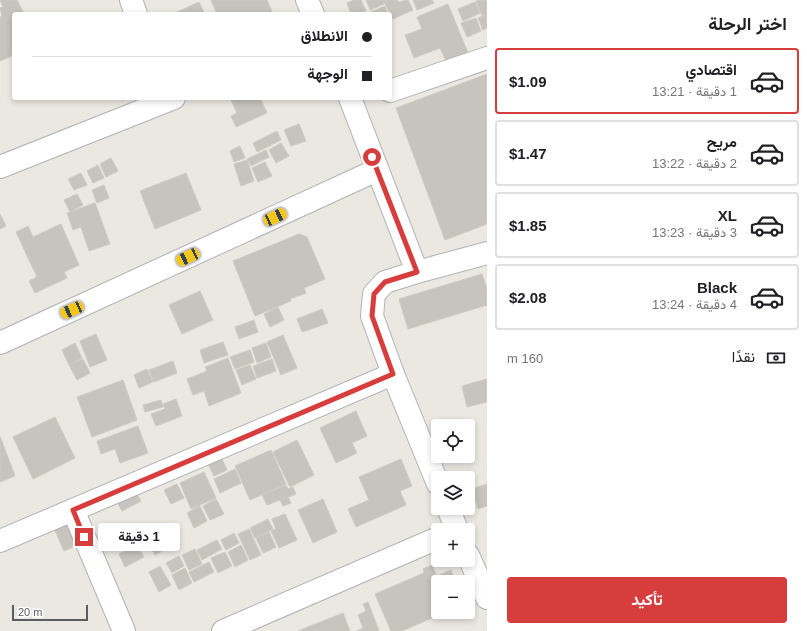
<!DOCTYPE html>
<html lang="ar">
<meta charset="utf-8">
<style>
body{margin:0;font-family:Helvetica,Vazirmatn,sans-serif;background:#f2f2f2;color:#202124;direction:rtl;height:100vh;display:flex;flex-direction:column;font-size:15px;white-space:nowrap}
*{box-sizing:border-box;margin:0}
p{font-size:13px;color:#757577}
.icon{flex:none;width:22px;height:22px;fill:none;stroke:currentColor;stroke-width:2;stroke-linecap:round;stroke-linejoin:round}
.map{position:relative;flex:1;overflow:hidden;direction:ltr}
.side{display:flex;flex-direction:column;background:#fff;width:320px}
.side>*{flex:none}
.hud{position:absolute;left:12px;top:12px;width:380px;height:88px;border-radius:4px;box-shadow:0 2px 6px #0003;direction:rtl;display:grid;align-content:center;height:88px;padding:0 20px;background:#fff}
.controls{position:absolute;left:431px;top:419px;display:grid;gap:8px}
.controls a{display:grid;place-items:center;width:44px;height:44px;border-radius:4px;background:#fff;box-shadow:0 2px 6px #0003;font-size:20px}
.scale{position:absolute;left:12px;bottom:10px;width:76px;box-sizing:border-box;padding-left:4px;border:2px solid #5a5d61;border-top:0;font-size:11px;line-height:14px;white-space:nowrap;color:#5a5d61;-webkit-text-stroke:3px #fff;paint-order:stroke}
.end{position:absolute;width:18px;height:18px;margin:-9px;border:5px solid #d73d3c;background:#fff;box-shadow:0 0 0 2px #fff}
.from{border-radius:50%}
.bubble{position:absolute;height:28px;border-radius:4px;background:#fff;box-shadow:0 2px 6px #0003;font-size:13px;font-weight:700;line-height:28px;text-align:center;direction:rtl}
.car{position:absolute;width:12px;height:24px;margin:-12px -6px;border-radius:5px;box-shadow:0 0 3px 1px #0007;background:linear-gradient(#f5c518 24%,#345 0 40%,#f5c518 0 76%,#345 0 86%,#f5c518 0)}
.hud b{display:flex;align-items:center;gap:14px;height:38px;font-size:15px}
.hud b+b{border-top:1px solid #e0e0e0}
.hud i{width:10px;height:10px;background:#202124}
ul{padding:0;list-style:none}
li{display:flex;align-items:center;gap:12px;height:66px;margin:0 8px 6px;padding:0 12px;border:2px solid #e0e0e0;border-radius:4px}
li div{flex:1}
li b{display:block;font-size:15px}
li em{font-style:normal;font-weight:700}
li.current{border-color:#d73d3c}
li>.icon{width:36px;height:36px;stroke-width:1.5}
h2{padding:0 20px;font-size:18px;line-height:48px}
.pay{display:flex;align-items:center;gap:10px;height:44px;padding:0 20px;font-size:15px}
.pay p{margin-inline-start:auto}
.button{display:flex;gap:8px;margin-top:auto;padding:8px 20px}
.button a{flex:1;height:46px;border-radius:4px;background:#d73d3c;color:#fff;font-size:16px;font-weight:700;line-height:46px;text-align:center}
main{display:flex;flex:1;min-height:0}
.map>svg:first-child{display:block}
</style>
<main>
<section class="side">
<h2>اختر الرحلة</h2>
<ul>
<li class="current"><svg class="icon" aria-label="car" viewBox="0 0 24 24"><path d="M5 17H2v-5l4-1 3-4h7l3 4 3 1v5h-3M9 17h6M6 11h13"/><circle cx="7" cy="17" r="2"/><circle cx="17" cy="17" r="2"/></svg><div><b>اقتصادي</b><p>1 دقيقة · 13:21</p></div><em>$1.09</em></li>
<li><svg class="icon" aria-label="car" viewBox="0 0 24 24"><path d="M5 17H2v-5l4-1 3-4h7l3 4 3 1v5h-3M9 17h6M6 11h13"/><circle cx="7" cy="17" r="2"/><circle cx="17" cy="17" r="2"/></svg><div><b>مريح</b><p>2 دقيقة · 13:22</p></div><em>$1.47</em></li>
<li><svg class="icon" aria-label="car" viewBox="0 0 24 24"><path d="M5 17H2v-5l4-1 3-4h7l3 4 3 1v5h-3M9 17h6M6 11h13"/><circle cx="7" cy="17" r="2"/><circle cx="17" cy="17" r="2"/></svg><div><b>XL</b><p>3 دقيقة · 13:23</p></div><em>$1.85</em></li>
<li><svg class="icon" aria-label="car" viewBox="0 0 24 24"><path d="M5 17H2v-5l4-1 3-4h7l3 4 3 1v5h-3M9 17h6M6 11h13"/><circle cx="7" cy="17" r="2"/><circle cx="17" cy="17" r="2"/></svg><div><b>Black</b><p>4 دقيقة · 13:24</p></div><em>$2.08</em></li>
</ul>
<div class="pay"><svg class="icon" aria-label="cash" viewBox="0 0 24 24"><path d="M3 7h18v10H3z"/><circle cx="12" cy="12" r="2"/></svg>نقدًا<p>160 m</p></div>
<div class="button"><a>تأكيد</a></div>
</section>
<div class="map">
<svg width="487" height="631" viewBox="0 0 487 631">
<rect width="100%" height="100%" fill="#ebe8e2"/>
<g fill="#c7c3be" stroke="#cfcac1">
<polygon points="0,0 17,0 24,14 14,14 14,55 0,61 0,17 2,16 0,8 3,7"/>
<polygon points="211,0 267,0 273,14 217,14"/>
<polygon points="354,0 361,0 366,11 360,14 351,14 347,3"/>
<polygon points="366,0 383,0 384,4 370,10"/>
<polygon points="383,0 397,0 399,2 408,0 413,10 393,19"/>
<polygon points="413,0 432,0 434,3 417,10"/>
<polygon points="480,0 487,0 487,14 482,16 476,1"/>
<polygon points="199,2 205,14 173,14"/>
<polygon points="475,2 480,13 463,21 458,9"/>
<polygon points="448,4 468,53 446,61 440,48 414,58 405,35 422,29 417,17"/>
<polygon points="385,6 388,14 372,14 371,12"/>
<polygon points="487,14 487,28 483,30 478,18"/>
<polygon points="476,18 481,31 467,37 461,23"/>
<polygon points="487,74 487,224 445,240 396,108"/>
<polygon points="237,98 260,98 267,113 236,127 231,116 237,113 231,100"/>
<polygon points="299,124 306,141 291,146 284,130"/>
<polygon points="277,131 281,140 257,152 253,143"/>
<polygon points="281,143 289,156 276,163 269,150"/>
<polygon points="240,146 245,158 234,162 230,151"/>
<polygon points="266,150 269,157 251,166 247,159"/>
<polygon points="111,158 118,171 106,177 100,164"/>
<polygon points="247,160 254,181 241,186 234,164"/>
<polygon points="265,162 272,176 258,182 252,168"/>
<polygon points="98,165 104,178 93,183 87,171"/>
<polygon points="81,173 87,185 74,190 68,179"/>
<polygon points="186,173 201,210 155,229 140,191"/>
<polygon points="104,185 109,198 97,203 92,190"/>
<polygon points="77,194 83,205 70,212 64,200"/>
<polygon points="95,203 110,244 89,251 81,227 73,230 67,213"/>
<polygon points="0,214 6,226 0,229"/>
<polygon points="61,224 79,265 64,272 67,278 35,293 29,281 37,277 16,232 28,226 33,237"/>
<polygon points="299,234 307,237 325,279 304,288 306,293 290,299 291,301 255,316 233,261"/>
<polygon points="482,274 487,289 487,305 408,329 399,299"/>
<polygon points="200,291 213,320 182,334 169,305"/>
<polygon points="278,307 284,320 270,327 264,314"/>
<polygon points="322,309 328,323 302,332 297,319"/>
<polygon points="254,320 258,332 239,339 235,327"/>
<polygon points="96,334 107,360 90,367 80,341"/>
<polygon points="283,335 297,368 281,375 267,342"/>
<polygon points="223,342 228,355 204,363 200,350"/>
<polygon points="75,343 82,358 69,365 62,350"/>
<polygon points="266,343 271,357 257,363 252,348"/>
<polygon points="250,350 254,362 235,369 230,357"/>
<polygon points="228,358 241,393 209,406 204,391 193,395 187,379 207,371 205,367"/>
<polygon points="83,359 90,373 77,380 69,365"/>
<polygon points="272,359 276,371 257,378 253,366"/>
<polygon points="173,361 177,373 154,382 149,370"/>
<polygon points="250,365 256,379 242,385 236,370"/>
<polygon points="147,369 153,382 139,388 134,375"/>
<polygon points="487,379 487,402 467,407 462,386"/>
<polygon points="123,380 137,420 92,437 77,397"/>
<polygon points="176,399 182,416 156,426 151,414 165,409 163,404"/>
<polygon points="161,400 163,407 145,412 143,405"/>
<polygon points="356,411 367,436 352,443 357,453 336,463 320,428"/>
<polygon points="55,417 75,458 33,479 13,437"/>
<polygon points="138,426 148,453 120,463 115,449 101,454 97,441"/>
<polygon points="0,436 15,476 0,482"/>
<polygon points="297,440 314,475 290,487 273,452"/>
<polygon points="271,450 286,484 250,500 235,466"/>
<polygon points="220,455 227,470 214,476 207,462"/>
<polygon points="401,459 412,486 400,491 406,505 356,527 348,509 369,500 359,477"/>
<polygon points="235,469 241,483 220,493 214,479"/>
<polygon points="204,472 216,498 191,509 180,483"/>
<polygon points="177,484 184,498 171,504 164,490"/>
<polygon points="487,484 487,506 478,509 472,489"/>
<polygon points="286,485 288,489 293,487 296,494 288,497 291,503 283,506 280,500 267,505 262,495"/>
<polygon points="134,489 141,501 122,511 115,499"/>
<polygon points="216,499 224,514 210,520 203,506"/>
<polygon points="323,499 337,532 313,543 298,510"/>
<polygon points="200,506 207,521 194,528 187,513"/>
<polygon points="285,514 297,540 279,548 271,531 276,529 272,519"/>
<polygon points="71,519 81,544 64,551 53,526"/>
<polygon points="268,519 273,529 255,538 250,528"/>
<polygon points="249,529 261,555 250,560 238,534"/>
<polygon points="269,532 276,547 263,553 256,538"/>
<polygon points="167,533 173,545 155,555 148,542"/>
<polygon points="234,533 239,543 226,550 221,540"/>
<polygon points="217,540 222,549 202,560 197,550"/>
<polygon points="137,544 144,557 125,567 119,554"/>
<polygon points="241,545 248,560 235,567 228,552"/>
<polygon points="195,549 202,564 189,570 182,555"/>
<polygon points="225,552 232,566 218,573 211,558"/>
<polygon points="179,556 184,566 172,573 166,563"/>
<polygon points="209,562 214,572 194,582 189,572"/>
<polygon points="432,565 437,576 451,570 456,582 438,582 438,612 446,612 402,631 391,631 375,594 424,573 423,569"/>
<polygon points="160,566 171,585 159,592 149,572"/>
<polygon points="185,568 192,583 179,590 172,575"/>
<polygon points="368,602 379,631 357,631 363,628 358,615 366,611 363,604"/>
<polygon points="343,613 350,631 298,631"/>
</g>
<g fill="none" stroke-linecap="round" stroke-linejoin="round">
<g stroke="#afb2b6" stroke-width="24">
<g id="minor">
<polyline points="131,0 136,14"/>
<polyline points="307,0 313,14"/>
<polyline points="390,91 487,58"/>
<polyline points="350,98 417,272"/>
<polyline points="0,167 174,98"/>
<polyline points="0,343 377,170"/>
<polyline points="438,484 393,374 372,316 374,294 385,282 417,272 487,253"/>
<polyline points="448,508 457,530"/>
<polyline points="73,510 124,631"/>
<polyline points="0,541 393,374"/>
<polyline points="468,555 487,598"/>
<polyline points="223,631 438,538"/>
</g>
</g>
<use href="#minor" stroke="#fff" stroke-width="22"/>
</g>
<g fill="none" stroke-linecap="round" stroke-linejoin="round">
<polyline stroke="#d73d3c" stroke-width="5" points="84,537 73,510 393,374 372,316 374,294 385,282 417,272 372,157"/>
</g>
</svg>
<div class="controls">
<a><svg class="icon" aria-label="locate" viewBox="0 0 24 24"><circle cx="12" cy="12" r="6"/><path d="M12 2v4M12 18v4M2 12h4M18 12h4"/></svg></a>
<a><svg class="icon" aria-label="layers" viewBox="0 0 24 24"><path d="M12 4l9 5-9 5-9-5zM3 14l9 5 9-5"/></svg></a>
<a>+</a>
<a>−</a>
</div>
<div class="scale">20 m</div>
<i class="end from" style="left:372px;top:157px"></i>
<i class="end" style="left:84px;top:537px"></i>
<div class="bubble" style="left:98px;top:523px;width:82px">1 دقيقة</div>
<i class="car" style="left:275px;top:217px;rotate:65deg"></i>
<i class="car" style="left:188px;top:257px;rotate:245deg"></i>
<i class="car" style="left:72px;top:310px;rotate:246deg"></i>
<div class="hud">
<b><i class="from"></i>الانطلاق</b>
<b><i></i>الوجهة</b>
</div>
</div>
</main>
